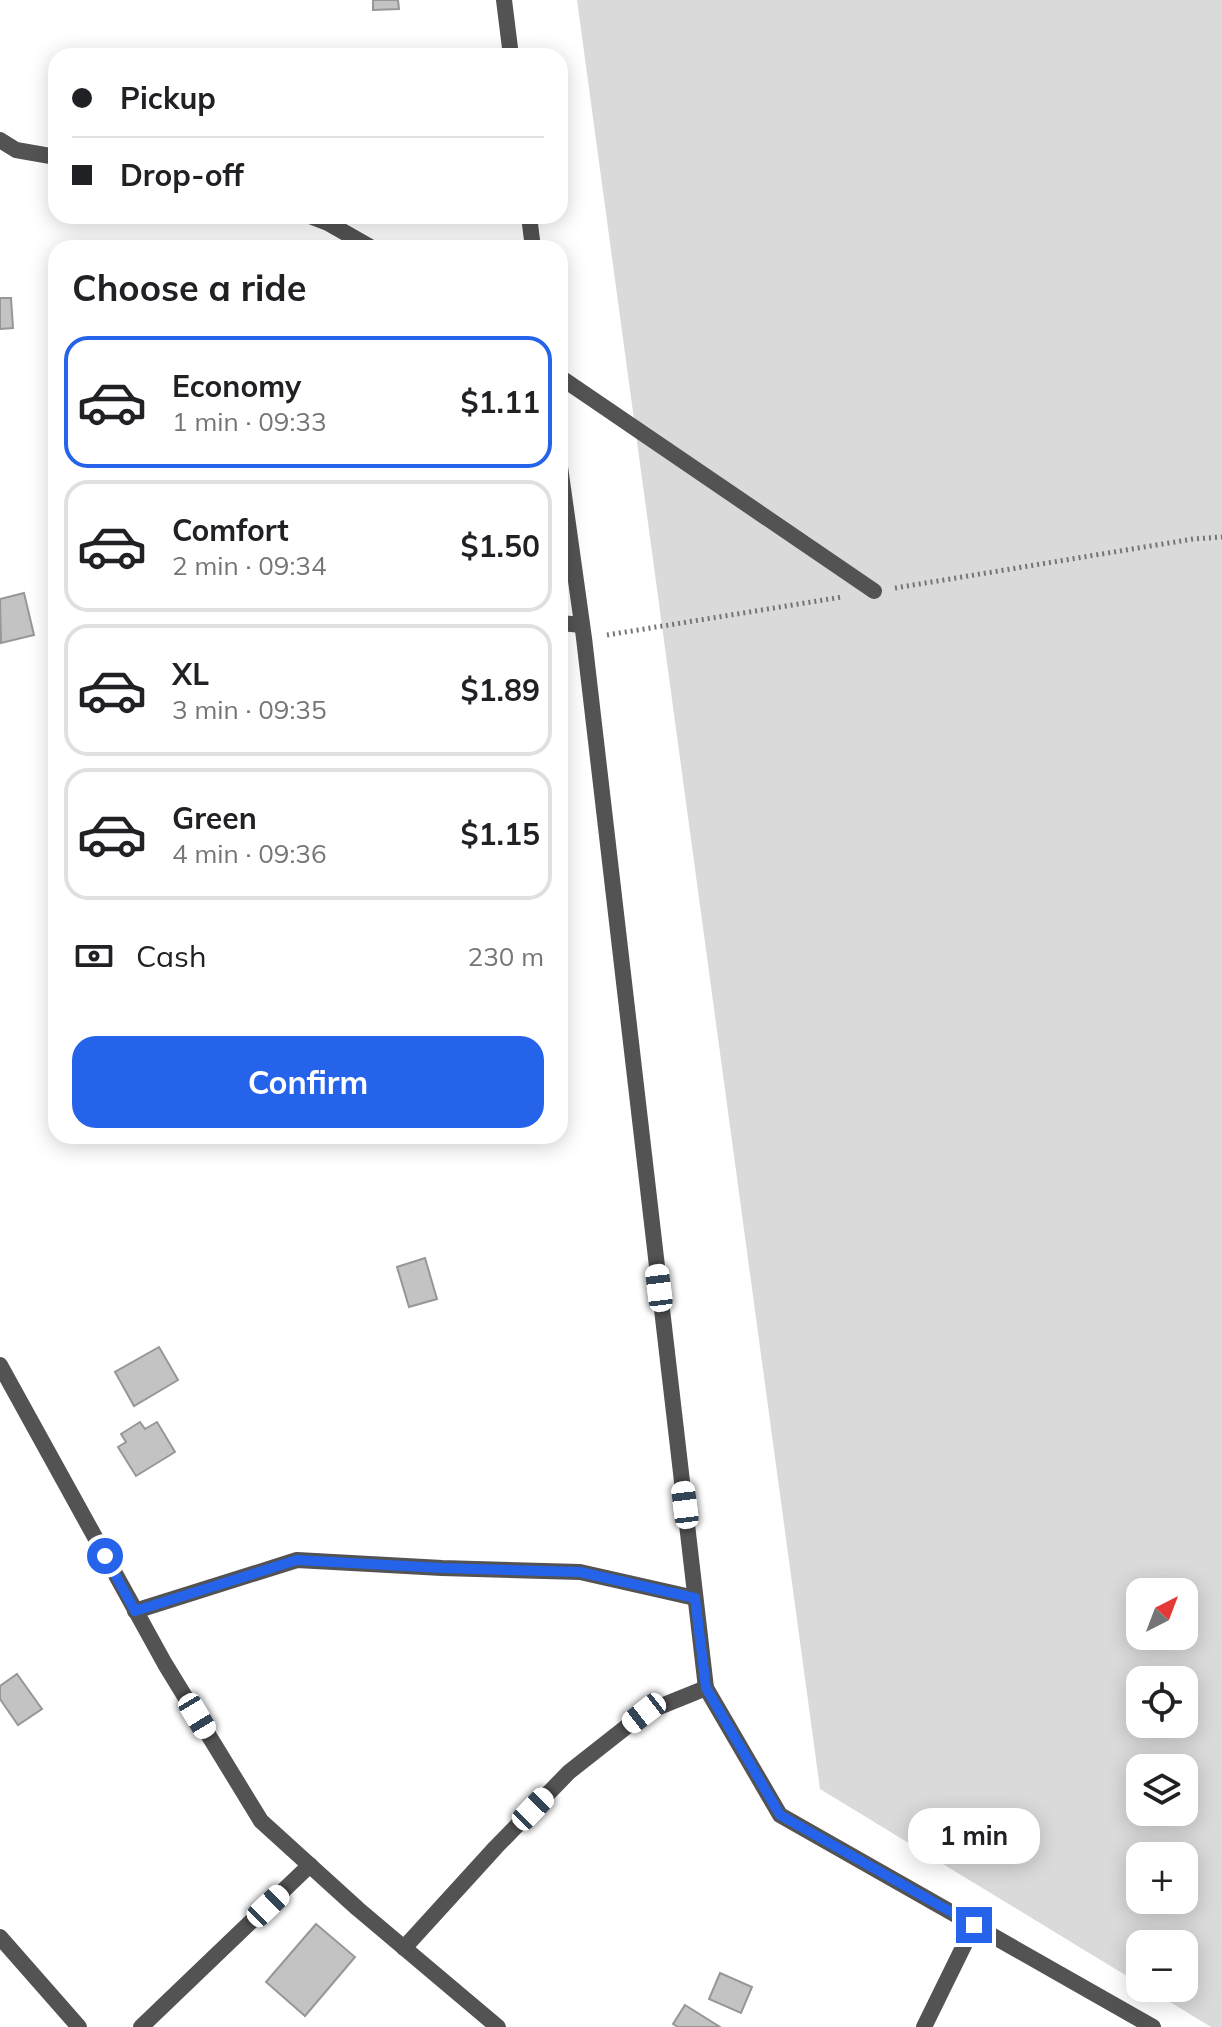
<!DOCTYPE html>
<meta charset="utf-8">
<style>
body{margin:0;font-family:Mulish,sans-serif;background:#f2f2f2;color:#202124;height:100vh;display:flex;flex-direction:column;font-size:30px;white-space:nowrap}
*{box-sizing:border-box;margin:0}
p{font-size:26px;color:#757577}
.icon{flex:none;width:44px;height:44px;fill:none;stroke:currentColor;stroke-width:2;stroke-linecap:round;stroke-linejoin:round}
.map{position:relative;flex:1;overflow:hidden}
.side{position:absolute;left:48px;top:240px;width:520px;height:904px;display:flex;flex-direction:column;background:#fff;border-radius:24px;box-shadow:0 4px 20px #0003}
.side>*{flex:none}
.banner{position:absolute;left:48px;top:48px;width:520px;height:176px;border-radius:24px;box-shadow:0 4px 20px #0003;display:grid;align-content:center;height:176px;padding:0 24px;background:#fff}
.needle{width:52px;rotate:42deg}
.buttons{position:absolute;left:1126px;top:1578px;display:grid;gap:16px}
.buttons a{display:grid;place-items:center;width:72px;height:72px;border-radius:16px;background:#fff;box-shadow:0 4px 20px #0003;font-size:40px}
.end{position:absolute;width:36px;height:36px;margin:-18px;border:10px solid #2563eb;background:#fff;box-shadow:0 0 0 4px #fff}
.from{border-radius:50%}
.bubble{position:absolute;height:56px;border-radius:24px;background:#fff;box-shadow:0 4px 20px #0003;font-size:26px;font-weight:700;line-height:56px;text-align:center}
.car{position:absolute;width:24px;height:48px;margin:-24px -12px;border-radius:10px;box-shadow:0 0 6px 2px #0007;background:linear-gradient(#fff 24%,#345 0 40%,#fff 0 76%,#345 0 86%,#fff 0)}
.banner b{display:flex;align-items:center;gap:28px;height:76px;font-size:30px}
.banner b+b{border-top:2px solid #e0e0e0}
.banner i{width:20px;height:20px;background:#202124}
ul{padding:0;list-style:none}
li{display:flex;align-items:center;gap:24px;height:132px;margin:0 16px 12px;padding:0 8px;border:4px solid #e0e0e0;border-radius:24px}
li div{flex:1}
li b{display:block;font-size:30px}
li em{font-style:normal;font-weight:700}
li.selected{border-color:#2563eb}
li>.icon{width:72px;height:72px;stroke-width:1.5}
h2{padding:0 24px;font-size:36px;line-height:96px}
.pay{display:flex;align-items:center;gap:20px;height:88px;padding:0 24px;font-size:30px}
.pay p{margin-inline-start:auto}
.cta{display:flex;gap:16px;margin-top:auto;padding:16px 24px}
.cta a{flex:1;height:92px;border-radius:24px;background:#2563eb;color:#fff;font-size:32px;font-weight:700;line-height:92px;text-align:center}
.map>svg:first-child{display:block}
</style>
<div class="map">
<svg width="1222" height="2027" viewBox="0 0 1222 2027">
<rect width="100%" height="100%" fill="#fff"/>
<path fill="#dadada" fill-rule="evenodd" d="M 577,0 L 1222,0 L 1222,2027 L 1211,2027 L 1147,1988 L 1184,1988 L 1184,1944 L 1140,1944 L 1140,1984 L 820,1789 ZM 1140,1592 L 1184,1592 L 1184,1636 L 1140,1636 ZM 1140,1680 L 1184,1680 L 1184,1724 L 1140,1724 ZM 1140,1768 L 1184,1768 L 1184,1812 L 1140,1812 ZM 1140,1856 L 1184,1856 L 1184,1900 L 1140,1900 Z"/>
<g fill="#c3c3c3" stroke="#979797" stroke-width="2">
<polygon points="373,0 398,0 399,9 373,10"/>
<polygon points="0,298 11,298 13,328 0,329"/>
<polygon points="24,593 34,635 1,643 0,599"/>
<polygon points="425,1258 437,1299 409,1307 397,1267"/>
<polygon points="159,1347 178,1380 134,1406 115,1372"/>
<polygon points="140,1422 145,1429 157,1422 175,1452 136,1476 118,1447 126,1442 121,1434"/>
<polygon points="17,1674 42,1709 18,1725 0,1699 0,1686"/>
<polygon points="316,1924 355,1957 305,2016 266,1982"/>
<polygon points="720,1973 752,1987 741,2013 709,1999"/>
<polygon points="685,2005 720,2027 678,2027 673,2024"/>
</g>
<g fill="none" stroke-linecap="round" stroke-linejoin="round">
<g stroke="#757575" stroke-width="5" stroke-dasharray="2 4" stroke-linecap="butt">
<polyline points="895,588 1193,539 1222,537"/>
<polyline points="607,635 842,597"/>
</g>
<g stroke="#535353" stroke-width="16">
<polyline points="504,0 511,56"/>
<polyline points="0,140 16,150 56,157"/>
<polyline points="310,216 328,223 372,248"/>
<polyline points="529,216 533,248"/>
<polyline points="560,377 874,591"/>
<polyline points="560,467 584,638 706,1688 780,1815 1153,2027"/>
<polyline points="560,623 582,625"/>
<polyline points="0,1365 165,1664 261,1821 358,1909 498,2027"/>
<polyline points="135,1611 297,1560 442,1568 580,1572 695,1598"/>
<polyline points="0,1937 79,2027"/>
<polyline points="404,1948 496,1847 569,1772 644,1713 706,1688"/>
<polyline points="141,2027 310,1865"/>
<polyline points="924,2027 974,1925"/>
</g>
</g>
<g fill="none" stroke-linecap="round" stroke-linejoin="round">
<polyline stroke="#2563eb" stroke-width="10" points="105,1556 135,1611 297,1560 442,1568 580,1572 695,1598 706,1688 780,1815 974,1925"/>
</g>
</svg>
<div class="buttons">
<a><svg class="needle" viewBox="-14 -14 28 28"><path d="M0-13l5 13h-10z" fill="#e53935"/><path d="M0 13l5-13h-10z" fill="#757577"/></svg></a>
<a><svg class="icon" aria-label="locate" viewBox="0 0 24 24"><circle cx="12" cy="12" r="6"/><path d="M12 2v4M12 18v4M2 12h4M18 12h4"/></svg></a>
<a><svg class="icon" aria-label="layers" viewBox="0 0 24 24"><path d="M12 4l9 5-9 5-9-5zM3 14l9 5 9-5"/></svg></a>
<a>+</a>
<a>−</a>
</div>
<i class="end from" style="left:105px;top:1556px"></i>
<i class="end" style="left:974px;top:1925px"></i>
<div class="bubble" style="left:908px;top:1808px;width:132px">1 min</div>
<i class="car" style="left:659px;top:1288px;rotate:353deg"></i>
<i class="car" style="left:685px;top:1505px;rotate:353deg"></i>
<i class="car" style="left:644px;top:1713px;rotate:232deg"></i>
<i class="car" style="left:197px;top:1716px;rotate:149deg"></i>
<i class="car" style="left:533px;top:1809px;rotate:44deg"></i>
<i class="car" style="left:268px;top:1906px;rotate:46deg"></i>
<div class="banner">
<b><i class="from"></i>Pickup</b>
<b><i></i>Drop-off</b>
</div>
<section class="side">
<h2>Choose a ride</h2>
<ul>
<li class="selected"><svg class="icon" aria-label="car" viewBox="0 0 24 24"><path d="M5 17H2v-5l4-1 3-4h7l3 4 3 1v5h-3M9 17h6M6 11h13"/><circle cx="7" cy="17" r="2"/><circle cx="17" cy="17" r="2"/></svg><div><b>Economy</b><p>1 min · 09:33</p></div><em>$1.11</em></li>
<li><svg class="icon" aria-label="car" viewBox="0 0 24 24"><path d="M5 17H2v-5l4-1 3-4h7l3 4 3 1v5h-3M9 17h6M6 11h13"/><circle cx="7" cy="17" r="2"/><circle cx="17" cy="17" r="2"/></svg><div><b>Comfort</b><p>2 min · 09:34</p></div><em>$1.50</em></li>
<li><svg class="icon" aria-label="car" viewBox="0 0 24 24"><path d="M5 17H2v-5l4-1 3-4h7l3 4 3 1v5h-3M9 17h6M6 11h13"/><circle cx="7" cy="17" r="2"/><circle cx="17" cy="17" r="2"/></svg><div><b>XL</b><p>3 min · 09:35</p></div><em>$1.89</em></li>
<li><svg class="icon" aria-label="car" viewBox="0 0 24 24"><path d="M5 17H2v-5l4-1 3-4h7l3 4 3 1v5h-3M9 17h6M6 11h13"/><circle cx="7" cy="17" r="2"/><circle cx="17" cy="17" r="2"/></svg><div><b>Green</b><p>4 min · 09:36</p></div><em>$1.15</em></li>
</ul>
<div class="pay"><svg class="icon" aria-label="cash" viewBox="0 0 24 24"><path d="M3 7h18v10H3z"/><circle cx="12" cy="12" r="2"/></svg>Cash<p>230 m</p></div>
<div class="cta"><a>Confirm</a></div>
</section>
</div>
